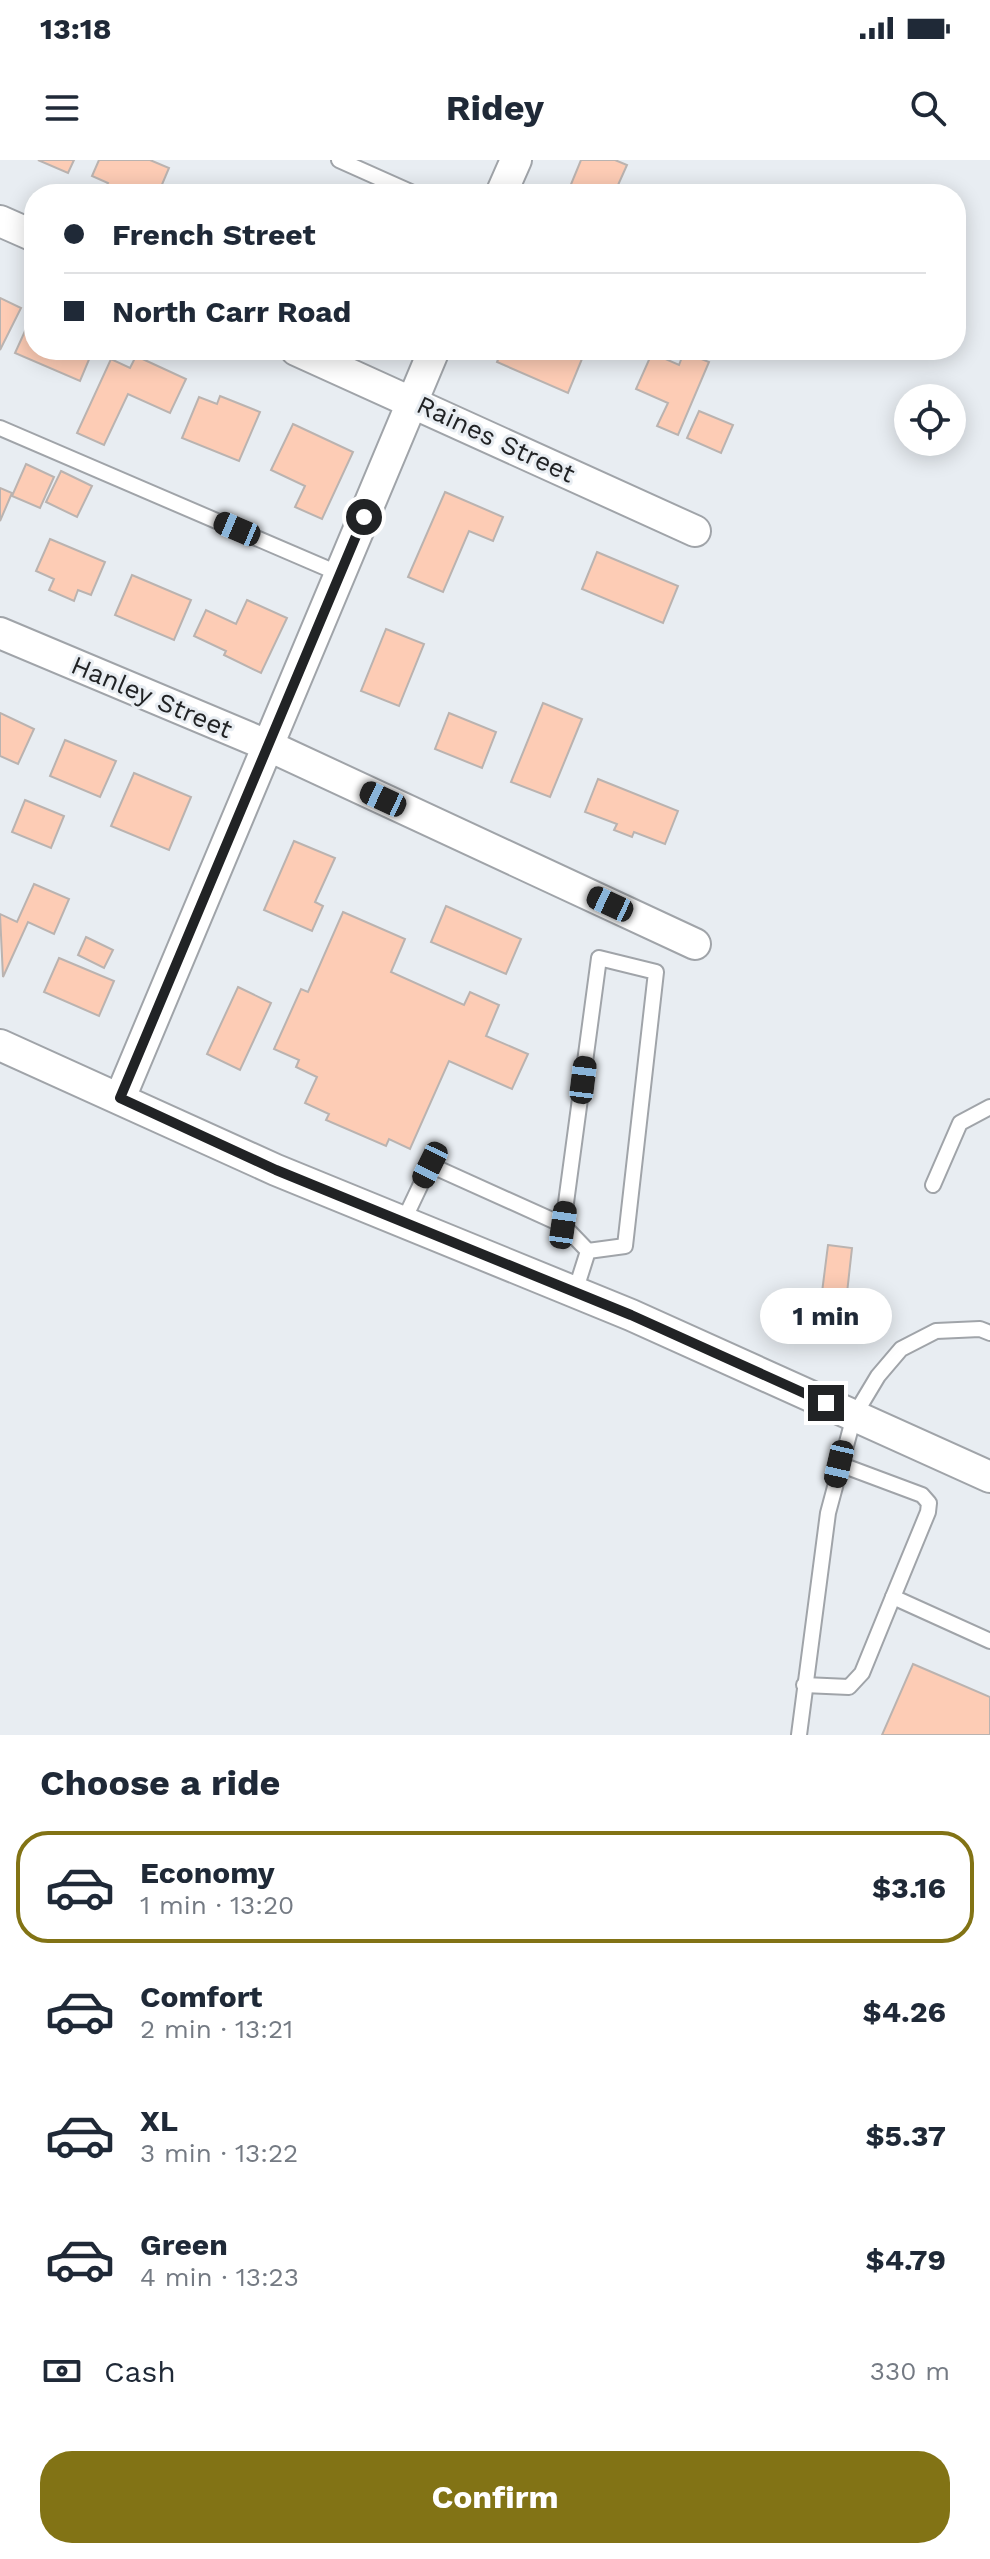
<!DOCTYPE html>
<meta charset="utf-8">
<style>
body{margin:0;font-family:"Work Sans",sans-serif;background:#f6f6f7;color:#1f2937;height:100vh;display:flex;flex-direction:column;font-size:30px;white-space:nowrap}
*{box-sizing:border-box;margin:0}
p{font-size:26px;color:#747a83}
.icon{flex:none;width:44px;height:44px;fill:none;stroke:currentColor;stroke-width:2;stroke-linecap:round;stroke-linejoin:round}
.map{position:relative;height:1575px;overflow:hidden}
.side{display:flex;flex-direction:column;background:#fff;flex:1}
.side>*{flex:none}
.banner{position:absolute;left:24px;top:24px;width:942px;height:176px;border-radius:32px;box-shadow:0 4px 20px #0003;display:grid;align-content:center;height:176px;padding:0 40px;background:#fff}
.tools{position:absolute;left:894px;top:224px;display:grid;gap:16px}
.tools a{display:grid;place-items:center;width:72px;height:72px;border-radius:50%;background:#fff;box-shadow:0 4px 20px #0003;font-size:40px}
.end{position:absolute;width:36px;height:36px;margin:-18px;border:10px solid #212325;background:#fff;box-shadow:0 0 0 4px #fff}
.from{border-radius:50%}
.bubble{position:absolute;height:56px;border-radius:28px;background:#fff;box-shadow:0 4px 20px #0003;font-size:26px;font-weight:700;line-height:56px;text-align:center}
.car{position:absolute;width:24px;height:48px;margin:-24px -12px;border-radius:10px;box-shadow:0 0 6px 2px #0007;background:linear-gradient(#222 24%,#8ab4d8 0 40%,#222 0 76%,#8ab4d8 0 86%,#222 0)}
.banner b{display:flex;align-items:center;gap:28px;height:76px;font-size:30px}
.banner b+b{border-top:2px solid #e0e1e3}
.banner i{width:20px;height:20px;background:#1f2937}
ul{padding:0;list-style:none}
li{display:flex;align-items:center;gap:24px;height:112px;margin:0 16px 12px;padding:0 24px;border:4px solid transparent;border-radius:32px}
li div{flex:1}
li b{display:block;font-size:30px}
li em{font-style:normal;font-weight:700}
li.on{border-color:#827315}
li>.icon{width:72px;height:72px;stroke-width:1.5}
h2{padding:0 40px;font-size:36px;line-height:96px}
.pay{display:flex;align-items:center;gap:20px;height:88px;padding:0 40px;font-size:30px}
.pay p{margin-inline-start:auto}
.cta{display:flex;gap:16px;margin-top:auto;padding:16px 40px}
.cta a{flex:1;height:92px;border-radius:32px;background:#827315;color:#fff;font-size:32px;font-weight:700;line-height:92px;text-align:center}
.status{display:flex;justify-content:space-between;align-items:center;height:56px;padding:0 40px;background:#fff;direction:ltr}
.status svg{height:22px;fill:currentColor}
header{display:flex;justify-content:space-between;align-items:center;height:104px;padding:0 40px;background:#fff;font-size:36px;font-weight:700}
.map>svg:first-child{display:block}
</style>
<div class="status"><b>13:18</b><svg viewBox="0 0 49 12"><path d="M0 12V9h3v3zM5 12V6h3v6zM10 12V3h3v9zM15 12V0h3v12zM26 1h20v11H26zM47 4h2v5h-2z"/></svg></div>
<header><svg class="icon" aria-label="menu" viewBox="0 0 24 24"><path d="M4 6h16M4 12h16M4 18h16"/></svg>Ridey<svg class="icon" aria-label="search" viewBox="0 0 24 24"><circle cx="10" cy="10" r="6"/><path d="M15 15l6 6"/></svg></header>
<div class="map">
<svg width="990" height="1575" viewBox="0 0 990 1575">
<rect width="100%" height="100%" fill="#e8edf2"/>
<g fill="#fdccb5" stroke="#bab3b0" stroke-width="2">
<polygon points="38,0 74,0 68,13"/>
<polygon points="99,0 150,0 169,8 158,34 117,34 105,29 108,23 92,16"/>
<polygon points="581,0 615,0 627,5 614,34 567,34"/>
<polygon points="0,138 21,148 0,190"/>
<polygon points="25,171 34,174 34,190 93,190 80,221 15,193"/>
<polygon points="502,190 575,190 584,194 568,233 497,202"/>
<polygon points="684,192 709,202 678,275 657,266 668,243 636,229 652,193 679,205"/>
<polygon points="136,196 186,219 170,253 128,234 104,285 77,273 111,199 130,208"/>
<polygon points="220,236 260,252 239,301 182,278 199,237 217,244"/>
<polygon points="699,251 733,265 721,293 687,278"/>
<polygon points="293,264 353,292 322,359 295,347 305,326 271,310"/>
<polygon points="26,304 54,317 40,348 12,336"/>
<polygon points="61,311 92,326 77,357 46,342"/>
<polygon points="0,328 12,333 0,361"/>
<polygon points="445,332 503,357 493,381 469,371 443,432 408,417"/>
<polygon points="50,379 105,402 91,435 78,430 74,441 49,430 54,419 36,411"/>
<polygon points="597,392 678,426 663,463 582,429"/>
<polygon points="132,415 191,440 174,480 115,455"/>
<polygon points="247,440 287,458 261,513 224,495 226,491 194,476 206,450 236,464"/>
<polygon points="386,469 424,484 399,546 361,531"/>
<polygon points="543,543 582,559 550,637 511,622"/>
<polygon points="0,553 34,569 18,604 0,596"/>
<polygon points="449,553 496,572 482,608 435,589"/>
<polygon points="65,580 116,601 100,637 50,616"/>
<polygon points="134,613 191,637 169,690 111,666"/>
<polygon points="598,619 678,651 665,684 634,672 632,677 614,670 617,664 585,652"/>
<polygon points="25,640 64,656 51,688 12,672"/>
<polygon points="294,681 335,698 315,742 323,746 312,771 264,750"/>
<polygon points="34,724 69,739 54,774 28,762 3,817 0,754 17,762"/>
<polygon points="446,746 521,779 506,814 431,782"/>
<polygon points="343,752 405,779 391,812 464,845 470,832 499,845 486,876 528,894 512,929 449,901 410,989 389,979 386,986 326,960 329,954 305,943 317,917 296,907 299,900 274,889 301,829 308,832"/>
<polygon points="86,777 113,790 104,808 78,795"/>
<polygon points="59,798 114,821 99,856 44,832"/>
<polygon points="238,827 271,843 240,910 207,894"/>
<polygon points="828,1085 852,1088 845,1151 820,1148"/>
<polygon points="913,1504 990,1537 990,1575 882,1575"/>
</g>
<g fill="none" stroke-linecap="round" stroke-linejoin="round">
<g stroke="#a0a4a9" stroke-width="18">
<g id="service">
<polyline points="339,0 415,34"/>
<polyline points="0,268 340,414"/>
<polyline points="933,1025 960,963 990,947"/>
<polyline points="403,1062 430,1005 563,1065"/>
<polyline points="575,1132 588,1091 625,1086 656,812 599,798 563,1065 588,1091"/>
<polyline points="839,1304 922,1335 929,1343 928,1352 893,1437 990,1481"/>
<polyline points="804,1525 849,1527 862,1513 893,1437"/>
<polyline points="799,1575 828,1353 854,1256 878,1216 901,1189 936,1171 980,1169 990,1173"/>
</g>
</g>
<g stroke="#a0a4a9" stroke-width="34">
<g id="minor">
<polyline points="501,34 516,0"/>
<polyline points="0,61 34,76"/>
<polyline points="296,190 695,371"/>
<polyline points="0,473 269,586 695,784"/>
<polyline points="0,885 276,1010 631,1155 990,1317"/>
<polyline points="120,938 434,190"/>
</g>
</g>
<use href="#service" stroke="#fff" stroke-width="14"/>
<use href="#minor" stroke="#fff" stroke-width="30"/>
</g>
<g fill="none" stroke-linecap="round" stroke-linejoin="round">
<polyline stroke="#212325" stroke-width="10" points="364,357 120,938 276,1010 631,1155 826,1243"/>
</g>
<g text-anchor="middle" stroke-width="6" stroke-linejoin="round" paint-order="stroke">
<g font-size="26" fill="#212325" stroke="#e8edf2">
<text transform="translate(496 279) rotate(25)" y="9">Raines Street</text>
<text transform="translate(152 537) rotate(23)" y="9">Hanley Street</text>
</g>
</g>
</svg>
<div class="tools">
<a><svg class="icon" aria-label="locate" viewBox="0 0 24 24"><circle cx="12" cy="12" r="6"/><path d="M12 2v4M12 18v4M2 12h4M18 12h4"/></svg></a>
</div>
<i class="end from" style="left:364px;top:357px"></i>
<i class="end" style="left:826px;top:1243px"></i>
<div class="bubble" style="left:760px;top:1128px;width:132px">1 min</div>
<i class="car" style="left:237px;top:369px;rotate:293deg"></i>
<i class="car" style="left:383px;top:639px;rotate:295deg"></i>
<i class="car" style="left:610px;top:744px;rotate:295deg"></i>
<i class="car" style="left:583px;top:920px;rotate:7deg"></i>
<i class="car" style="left:430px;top:1005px;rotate:206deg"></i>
<i class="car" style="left:563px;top:1065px;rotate:8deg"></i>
<i class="car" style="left:839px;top:1304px;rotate:193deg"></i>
<div class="banner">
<b><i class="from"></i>French Street</b>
<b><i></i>North Carr Road</b>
</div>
</div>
<section class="side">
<h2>Choose a ride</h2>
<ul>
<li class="on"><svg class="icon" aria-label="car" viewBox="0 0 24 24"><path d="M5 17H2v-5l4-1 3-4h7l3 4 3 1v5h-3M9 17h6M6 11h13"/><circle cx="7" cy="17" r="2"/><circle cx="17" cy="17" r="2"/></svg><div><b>Economy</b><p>1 min · 13:20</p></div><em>$3.16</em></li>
<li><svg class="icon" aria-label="car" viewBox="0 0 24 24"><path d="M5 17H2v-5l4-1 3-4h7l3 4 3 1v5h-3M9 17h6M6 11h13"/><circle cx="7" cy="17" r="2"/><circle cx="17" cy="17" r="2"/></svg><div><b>Comfort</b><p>2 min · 13:21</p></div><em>$4.26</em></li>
<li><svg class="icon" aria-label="car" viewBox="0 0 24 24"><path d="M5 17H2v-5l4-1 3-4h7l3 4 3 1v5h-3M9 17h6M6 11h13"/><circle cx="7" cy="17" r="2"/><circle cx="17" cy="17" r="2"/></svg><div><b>XL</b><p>3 min · 13:22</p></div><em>$5.37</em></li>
<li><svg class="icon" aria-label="car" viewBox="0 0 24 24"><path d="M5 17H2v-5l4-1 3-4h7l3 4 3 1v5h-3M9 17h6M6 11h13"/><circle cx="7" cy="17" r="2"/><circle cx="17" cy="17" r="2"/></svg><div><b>Green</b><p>4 min · 13:23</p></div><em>$4.79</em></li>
</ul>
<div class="pay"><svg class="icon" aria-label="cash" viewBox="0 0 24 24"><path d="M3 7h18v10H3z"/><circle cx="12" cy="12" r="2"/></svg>Cash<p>330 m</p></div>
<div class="cta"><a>Confirm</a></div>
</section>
